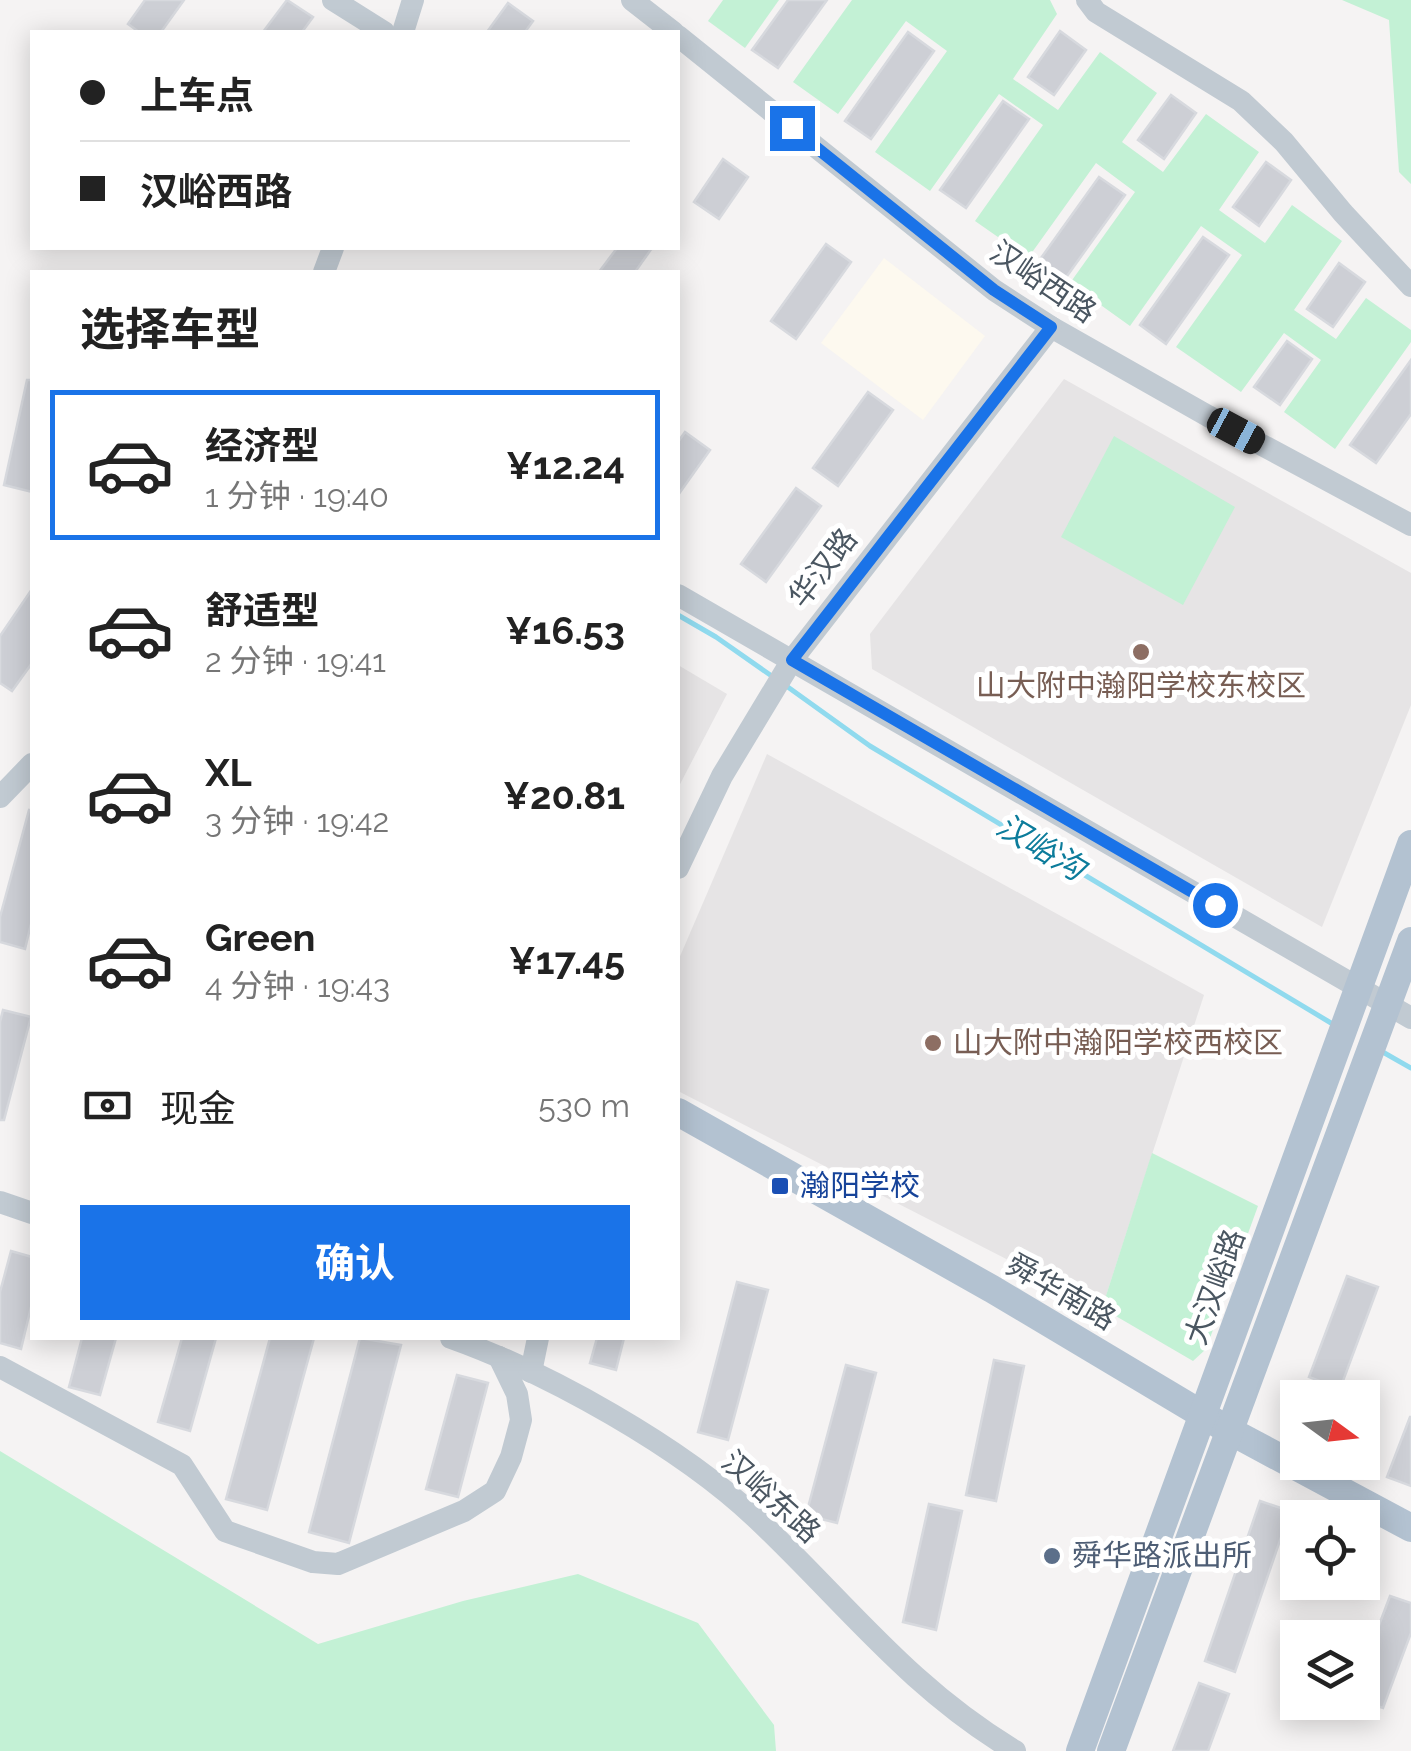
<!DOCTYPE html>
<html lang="zh">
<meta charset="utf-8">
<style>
body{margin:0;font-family:Raleway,"Noto Sans SC",sans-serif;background:#f2f2f2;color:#222;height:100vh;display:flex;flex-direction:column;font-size:38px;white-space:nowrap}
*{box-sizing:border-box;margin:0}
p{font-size:32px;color:#767676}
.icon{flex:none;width:55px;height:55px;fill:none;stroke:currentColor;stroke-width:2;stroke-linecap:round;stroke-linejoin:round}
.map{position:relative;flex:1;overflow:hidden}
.sheet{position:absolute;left:30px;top:270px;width:650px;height:1070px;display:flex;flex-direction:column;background:#fff;border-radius:0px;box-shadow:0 5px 25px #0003}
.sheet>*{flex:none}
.hud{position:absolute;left:30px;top:30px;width:650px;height:220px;border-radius:0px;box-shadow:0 5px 25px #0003;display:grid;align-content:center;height:220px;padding:0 50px;background:#fff}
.needle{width:65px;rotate:105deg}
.controls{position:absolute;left:1280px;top:1380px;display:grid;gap:20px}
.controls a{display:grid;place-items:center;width:100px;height:100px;border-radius:0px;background:#fff;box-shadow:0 5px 25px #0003;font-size:50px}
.end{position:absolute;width:45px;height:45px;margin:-22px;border:12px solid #1a73e8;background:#fff;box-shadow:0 0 0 5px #fff}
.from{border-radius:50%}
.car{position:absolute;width:30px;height:60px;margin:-30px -15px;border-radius:12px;box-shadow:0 0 8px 2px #0007;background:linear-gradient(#222 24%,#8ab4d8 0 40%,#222 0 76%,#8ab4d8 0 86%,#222 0)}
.hud b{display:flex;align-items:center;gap:35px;height:95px;font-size:38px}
.hud b+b{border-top:2px solid #e0e0e0}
.hud i{width:25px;height:25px;background:#222}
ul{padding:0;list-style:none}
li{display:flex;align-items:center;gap:30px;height:150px;margin:0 20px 15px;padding:0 30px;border:5px solid transparent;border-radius:0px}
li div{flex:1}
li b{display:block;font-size:38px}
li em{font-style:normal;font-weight:700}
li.active{border-color:#1a73e8}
li>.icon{width:90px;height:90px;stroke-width:1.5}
h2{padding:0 50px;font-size:45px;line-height:120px}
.pay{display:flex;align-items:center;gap:25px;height:110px;padding:0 50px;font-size:38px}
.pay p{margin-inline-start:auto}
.button{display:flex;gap:20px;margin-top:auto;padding:20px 50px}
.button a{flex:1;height:115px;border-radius:0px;background:#1a73e8;color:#fff;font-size:40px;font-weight:700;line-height:115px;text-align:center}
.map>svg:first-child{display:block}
</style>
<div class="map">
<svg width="1411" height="1751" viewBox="0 0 1411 1751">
<rect width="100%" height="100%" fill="#f5f3f3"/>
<polygon fill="#fdf9ef" points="884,258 985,336 923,420 821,343"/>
<g fill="#e6e4e5">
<polygon points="1064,379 1411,573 1411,705 1322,927 872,669 870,634"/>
<polygon points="678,665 727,694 678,788"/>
<polygon points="767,754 1204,995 1102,1308 678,1091 678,961"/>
</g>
<g fill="#c3f1d5">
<polygon points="723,0 779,0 745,48 708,21"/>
<polygon points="852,0 1050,0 1057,14 1013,79 1058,110 1100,52 1157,93 1122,142 1163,172 1206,114 1259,152 1219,210 1265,243 1292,205 1342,241 1294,310 1336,339 1366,298 1411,330 1411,342 1335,449 1284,412 1321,360 1284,333 1241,392 1176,347 1242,255 1201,226 1130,326 1070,283 1135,192 1096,163 1028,258 975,221 1043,125 999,94 930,191 875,152 947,51 906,21 838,114 793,82"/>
<polygon points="1342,0 1411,0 1411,184 1399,172 1389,20"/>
<polygon points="1114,436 1235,507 1183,605 1061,537"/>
<polygon points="1152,1153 1258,1206 1206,1349 1193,1361 1102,1308"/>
<polygon points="0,1451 318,1644 463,1601 578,1574 698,1623 774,1725 776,1751 0,1751"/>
</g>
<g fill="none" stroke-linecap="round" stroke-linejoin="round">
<g stroke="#90daee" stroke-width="5">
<polyline points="678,615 716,637 776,679"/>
<polyline points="785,685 870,746 1336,1026"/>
<polyline points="1381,1051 1411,1068"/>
</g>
</g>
<g fill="#cdcfd5" stroke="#d7d9de" stroke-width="2.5">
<polygon points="145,0 184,0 161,32 139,32 128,24"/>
<polygon points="287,0 313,17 302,32 263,32"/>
<polygon points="788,0 827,0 778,68 752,50"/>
<polygon points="508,3 533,21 525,32 487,32"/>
<polygon points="1060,31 1086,50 1054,95 1028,77"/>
<polygon points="908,32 934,51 871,139 845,121"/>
<polygon points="1171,95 1196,113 1164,159 1138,140"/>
<polygon points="1003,101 1029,119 966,208 940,190"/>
<polygon points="723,159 748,177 719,219 694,202"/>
<polygon points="1266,162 1291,180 1259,226 1233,207"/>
<polygon points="1099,177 1125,195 1062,283 1036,265"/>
<polygon points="1203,237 1229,255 1166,344 1140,325"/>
<polygon points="826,244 851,262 796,339 771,321"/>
<polygon points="617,248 652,248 635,272 599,272"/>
<polygon points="1339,263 1365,282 1333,327 1307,309"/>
<polygon points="1287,341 1312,359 1280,405 1254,387"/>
<polygon points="1411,360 1411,414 1376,463 1350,445"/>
<polygon points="27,380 32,380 32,492 4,485"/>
<polygon points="868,392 893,410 838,486 813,468"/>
<polygon points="685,432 710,450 678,495 678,442"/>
<polygon points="796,488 821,506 766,582 741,564"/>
<polygon points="32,589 32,663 12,691 0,683 0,636"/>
<polygon points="29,810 32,811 32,920 25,949 0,942 0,917"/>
<polygon points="3,1010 31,1017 4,1120 0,1120 0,1022"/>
<polygon points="11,1251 32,1257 32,1303 21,1349 0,1343 0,1292"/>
<polygon points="1347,1276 1378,1287 1340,1389 1309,1377"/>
<polygon points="737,1282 768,1290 728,1440 698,1432"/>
<polygon points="82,1338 116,1338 100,1395 69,1387"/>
<polygon points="182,1338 216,1338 190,1431 158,1422"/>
<polygon points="270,1338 314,1338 267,1510 226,1499"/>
<polygon points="360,1338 401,1345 349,1543 309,1532"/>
<polygon points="597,1338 624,1338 616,1370 590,1363"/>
<polygon points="994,1360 1024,1366 996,1501 966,1495"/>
<polygon points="846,1365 876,1373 837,1523 806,1515"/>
<polygon points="457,1375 488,1383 458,1497 426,1489"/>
<polygon points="1410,1417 1411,1417 1411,1486 1387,1477"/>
<polygon points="1260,1501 1290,1511 1235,1672 1205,1661"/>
<polygon points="929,1504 962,1511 936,1630 903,1622"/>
<polygon points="1390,1596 1411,1603 1411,1633 1383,1708 1362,1701 1362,1670"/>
<polygon points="1199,1683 1229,1694 1208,1751 1173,1751"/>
</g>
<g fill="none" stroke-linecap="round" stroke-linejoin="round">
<g stroke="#c1cad2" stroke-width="22">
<polyline points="333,0 384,32"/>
<polyline points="632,0 673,32"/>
<polyline points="1087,0 1096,12 1241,101 1284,142 1343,213 1411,286"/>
<polyline points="403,32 413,0"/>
<polyline points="678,36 994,290 1051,327 1208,416 1411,525"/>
<polyline points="324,272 333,248"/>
<polyline points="678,595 1411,1018"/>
<polyline points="0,797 32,764"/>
<polyline points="678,868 722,776 792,660 1051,327"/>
<polyline points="0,1202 32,1213"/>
<path d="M 451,1338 C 549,1373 681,1447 756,1518 C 845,1602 908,1687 1015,1751"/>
<polyline points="0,1367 182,1465 225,1531 313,1562 338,1564 464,1511 495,1491 511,1457 521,1420 517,1394 499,1357"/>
<polyline points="531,1372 538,1338"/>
</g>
<g stroke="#b3c2d1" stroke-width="28">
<polyline points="678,1112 992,1289 1230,1431 1411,1528"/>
<polyline points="1080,1751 1411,844"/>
<polyline points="1111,1751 1411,941"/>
</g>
</g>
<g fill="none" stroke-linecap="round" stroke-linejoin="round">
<polyline stroke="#1a73e8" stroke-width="12" points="792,128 994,290 1051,327 792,660 1215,905"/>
</g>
<g fill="#8d6e63" stroke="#fff" stroke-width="4">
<circle cx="1141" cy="652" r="10"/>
<circle cx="933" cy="1043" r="10"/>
</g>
<rect fill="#1a4fb4" stroke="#fff" stroke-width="4" x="770" y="1176" width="20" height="20" rx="5"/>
<circle fill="#5c6f8a" stroke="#fff" stroke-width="4" cx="1052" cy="1556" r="10"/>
<g text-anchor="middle" stroke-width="10" stroke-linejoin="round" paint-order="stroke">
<g font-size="30" fill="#4a5661" stroke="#fff">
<text transform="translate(1043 282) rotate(34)" y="10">汉峪西路</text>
<text transform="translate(823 568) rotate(-52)" y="10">华汉路</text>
<text transform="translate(1215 1287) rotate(-70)" y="10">大汉峪路</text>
<text transform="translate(1061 1292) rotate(30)" y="10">舜华南路</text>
<text transform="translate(771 1497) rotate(42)" y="10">汉峪东路</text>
</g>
<g font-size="30" fill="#785e54" stroke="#fff">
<text x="1141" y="696">山大附中瀚阳学校东校区</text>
<text x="953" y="1053" text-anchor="start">山大附中瀚阳学校西校区</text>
</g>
<g font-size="30" fill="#164399" stroke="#fff" text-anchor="start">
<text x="800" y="1196">瀚阳学校</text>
</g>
<g font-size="30" fill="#4e5e75" stroke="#fff" text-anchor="start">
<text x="1072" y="1566">舜华路派出所</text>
</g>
<g font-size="32" font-style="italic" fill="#0c7c9b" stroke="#fff">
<text transform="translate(1041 847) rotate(31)" y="11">汉峪沟</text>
</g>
</g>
</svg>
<div class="controls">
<a><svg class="needle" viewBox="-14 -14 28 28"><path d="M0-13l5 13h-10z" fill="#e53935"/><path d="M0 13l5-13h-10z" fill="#767676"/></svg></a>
<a><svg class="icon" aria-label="locate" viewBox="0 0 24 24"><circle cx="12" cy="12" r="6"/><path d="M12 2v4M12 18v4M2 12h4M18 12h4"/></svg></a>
<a><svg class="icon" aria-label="layers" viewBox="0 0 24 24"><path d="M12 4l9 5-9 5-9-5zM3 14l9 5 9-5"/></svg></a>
</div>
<i class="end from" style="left:1215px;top:905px"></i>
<i class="end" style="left:792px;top:128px"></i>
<i class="car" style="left:1236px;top:431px;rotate:118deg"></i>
<div class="hud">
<b><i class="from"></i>上车点</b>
<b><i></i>汉峪西路</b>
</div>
<section class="sheet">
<h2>选择车型</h2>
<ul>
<li class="active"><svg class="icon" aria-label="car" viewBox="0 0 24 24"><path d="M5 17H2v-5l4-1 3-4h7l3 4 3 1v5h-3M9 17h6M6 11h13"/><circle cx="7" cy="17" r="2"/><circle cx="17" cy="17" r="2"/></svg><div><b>经济型</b><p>1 分钟 · 19:40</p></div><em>¥12.24</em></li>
<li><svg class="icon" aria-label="car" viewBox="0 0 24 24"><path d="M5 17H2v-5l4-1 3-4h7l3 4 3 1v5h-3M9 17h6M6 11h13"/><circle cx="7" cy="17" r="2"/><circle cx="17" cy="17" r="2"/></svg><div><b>舒适型</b><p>2 分钟 · 19:41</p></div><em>¥16.53</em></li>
<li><svg class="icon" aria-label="car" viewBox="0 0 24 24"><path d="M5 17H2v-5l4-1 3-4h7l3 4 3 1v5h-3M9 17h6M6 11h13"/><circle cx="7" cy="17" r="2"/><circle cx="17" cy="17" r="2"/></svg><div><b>XL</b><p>3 分钟 · 19:42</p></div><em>¥20.81</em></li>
<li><svg class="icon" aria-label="car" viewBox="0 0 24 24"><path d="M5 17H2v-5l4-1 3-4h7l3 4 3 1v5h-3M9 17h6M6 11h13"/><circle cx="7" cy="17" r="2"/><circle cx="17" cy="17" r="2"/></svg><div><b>Green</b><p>4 分钟 · 19:43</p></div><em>¥17.45</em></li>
</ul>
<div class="pay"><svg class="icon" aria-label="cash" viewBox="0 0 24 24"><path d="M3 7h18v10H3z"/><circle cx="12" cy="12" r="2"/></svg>现金<p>530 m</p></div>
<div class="button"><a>确认</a></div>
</section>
</div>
